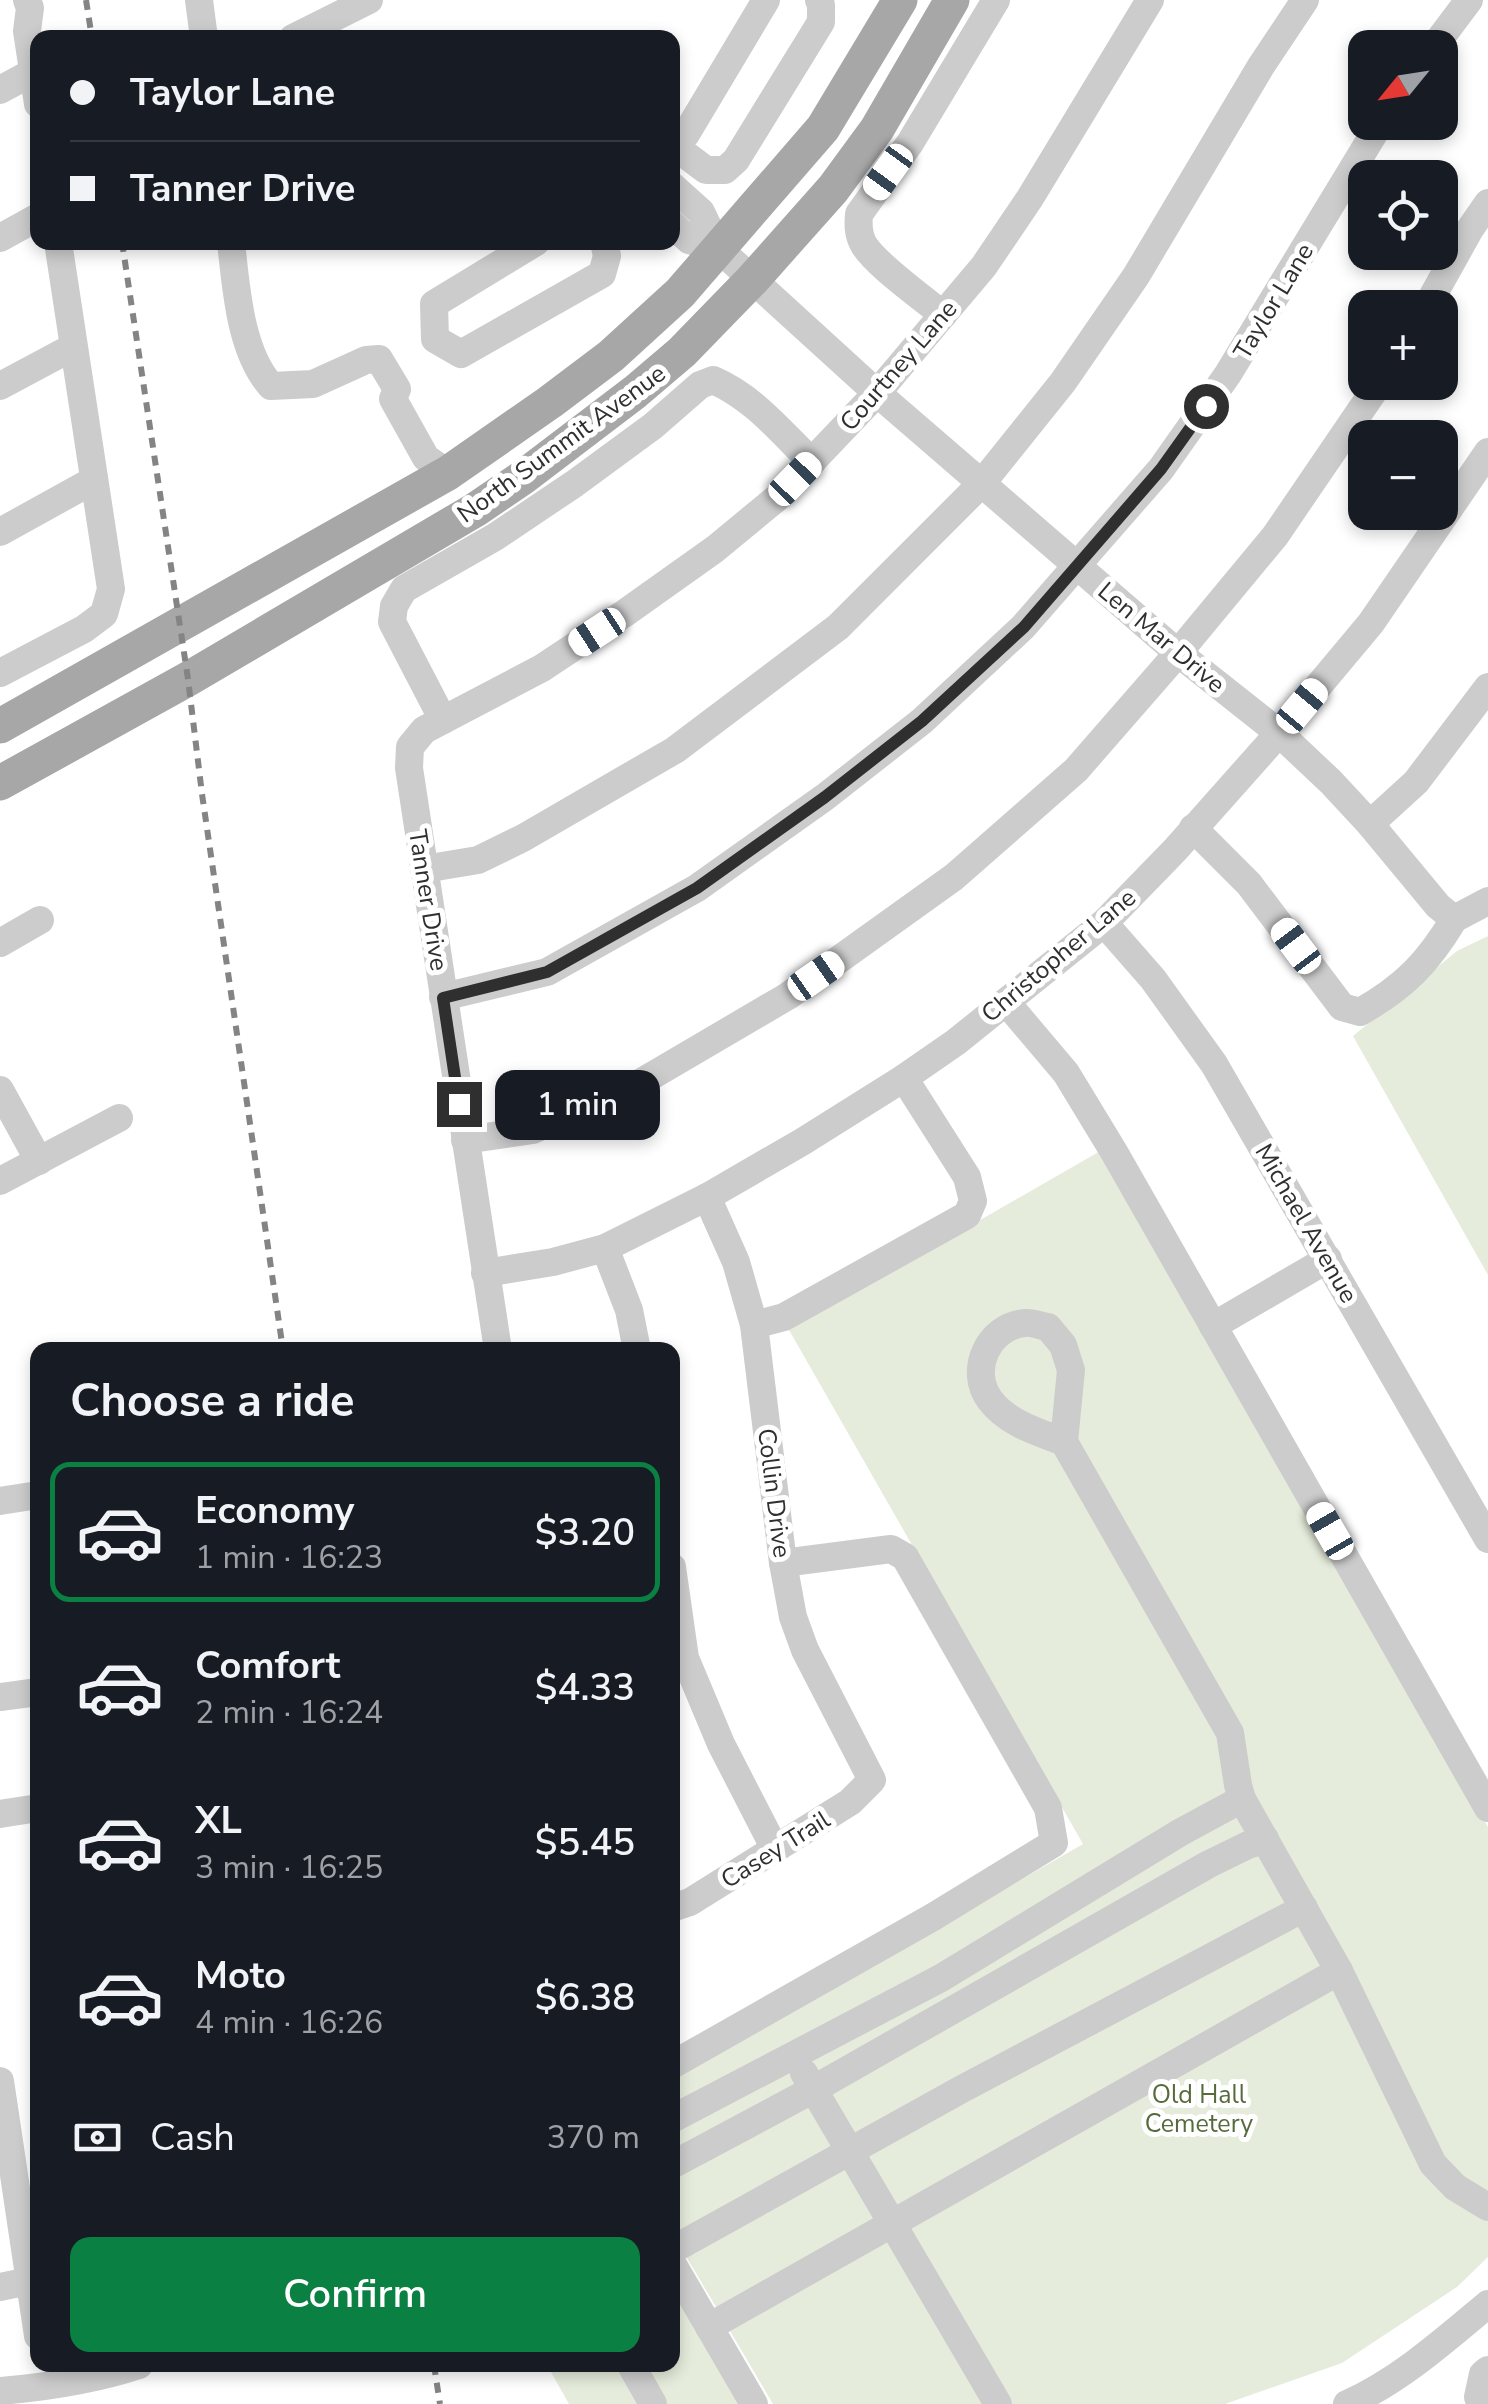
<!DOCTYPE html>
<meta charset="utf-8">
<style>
body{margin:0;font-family:"Nunito Sans",sans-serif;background:#242831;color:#f1f3f6;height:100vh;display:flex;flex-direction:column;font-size:38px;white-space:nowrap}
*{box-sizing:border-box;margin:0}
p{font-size:32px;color:#9ea1a6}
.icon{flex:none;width:55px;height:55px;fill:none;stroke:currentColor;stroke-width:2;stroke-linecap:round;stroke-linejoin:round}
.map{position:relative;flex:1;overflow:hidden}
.side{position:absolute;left:30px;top:1342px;width:650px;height:1030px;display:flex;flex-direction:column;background:#171b24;border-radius:20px;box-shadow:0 5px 15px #0003}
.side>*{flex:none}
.banner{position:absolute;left:30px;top:30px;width:650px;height:220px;border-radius:20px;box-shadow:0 5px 15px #0003;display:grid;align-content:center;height:220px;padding:0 40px;background:#171b24}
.needle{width:65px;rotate:240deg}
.buttons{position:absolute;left:1348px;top:30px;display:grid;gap:20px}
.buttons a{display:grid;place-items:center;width:110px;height:110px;border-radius:20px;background:#171b24;box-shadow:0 5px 15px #0003;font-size:50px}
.end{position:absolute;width:45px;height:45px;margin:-22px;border:12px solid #2f2f2f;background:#fff;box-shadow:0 0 0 5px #fff}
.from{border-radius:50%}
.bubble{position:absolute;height:70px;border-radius:20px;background:#171b24;box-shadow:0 5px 15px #0003;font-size:32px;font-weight:600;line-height:70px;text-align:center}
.car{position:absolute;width:30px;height:60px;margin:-30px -15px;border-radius:12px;box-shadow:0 0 8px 2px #0007;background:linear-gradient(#fff 24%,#345 0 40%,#fff 0 76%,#345 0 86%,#fff 0)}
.banner b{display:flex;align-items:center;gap:35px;height:95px;font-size:38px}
.banner b+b{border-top:2px solid #363941}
.banner i{width:25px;height:25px;background:#f1f3f6}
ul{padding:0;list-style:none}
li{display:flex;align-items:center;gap:30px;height:140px;margin:0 20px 15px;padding:0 20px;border:5px solid transparent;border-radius:20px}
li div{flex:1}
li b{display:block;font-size:38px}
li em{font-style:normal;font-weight:600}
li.current{border-color:#0b8043}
li>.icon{width:90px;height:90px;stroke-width:1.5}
h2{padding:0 40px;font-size:45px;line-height:120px}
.pay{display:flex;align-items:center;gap:25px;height:110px;padding:0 40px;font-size:38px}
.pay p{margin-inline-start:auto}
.primary-button{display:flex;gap:20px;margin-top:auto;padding:20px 40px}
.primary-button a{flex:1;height:115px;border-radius:20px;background:#0b8043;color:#fff;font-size:40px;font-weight:600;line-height:115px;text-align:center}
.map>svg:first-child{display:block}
</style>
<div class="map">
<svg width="1488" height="2404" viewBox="0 0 1488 2404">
<rect width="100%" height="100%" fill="#fff"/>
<g fill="#e6ecdc">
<polygon points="1488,936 1488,1275 1353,1036 1457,951"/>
<polygon points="1102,1150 1488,1827 1488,2257 1457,2287 1342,2363 1225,2404 773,2404 673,2234 672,2080 1083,1844 789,1330"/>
<polygon points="673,2284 741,2404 569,2404 547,2365 672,2365"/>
</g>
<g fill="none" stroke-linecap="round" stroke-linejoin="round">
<g stroke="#ccc" stroke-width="28">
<polyline points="27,0 30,8 27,31 38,104"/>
<polyline points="199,0 204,38"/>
<polyline points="293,38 369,0"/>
<polyline points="1433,48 1469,0"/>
<polyline points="0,90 33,72"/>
<polyline points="674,146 706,170 725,170 736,160 821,22 821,5 819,0"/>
<polyline points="672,148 686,134 766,0"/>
<polyline points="672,186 701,212 719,249 877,393 1178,653 1279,733 1331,782 1370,824 1438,906 1454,919"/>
<polyline points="672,224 689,240 719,249"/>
<polyline points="0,238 38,217"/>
<path d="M 231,242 C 236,287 240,352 271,386 L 313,384 L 366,360 L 379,359 L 397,389 L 393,399 L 426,458 L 448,473"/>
<polyline points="536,242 434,304 435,339 461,354 602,274 607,256 604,242"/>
<polyline points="1426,308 1470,229 1488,203"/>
<path d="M 943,315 C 923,298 876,265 864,245 C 858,235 858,225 859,214 L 910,143 L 996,0"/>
<polyline points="0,386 73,347"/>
<polyline points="0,532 94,480"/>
<polyline points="0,673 84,629 104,614 111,589 58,242"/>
<path d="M 443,720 L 392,622 L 394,606 L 404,589 L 495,537 L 574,484 L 653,426 L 700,385 L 713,380 C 753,397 781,432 812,462"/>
<polyline points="1370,824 1416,782 1488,687"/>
<path d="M 1193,828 L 1249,884 L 1342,1007 L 1360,1012 C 1404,987 1428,963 1454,919"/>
<polyline points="424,869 478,860 523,838 675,750 838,627 982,483 1063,382 1136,276 1261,66 1305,0"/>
<polyline points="1454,919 1488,901"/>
<polyline points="1104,923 1153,979 1214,1064 1488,1539"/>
<polyline points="0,943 40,920"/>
<polyline points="443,997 547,972 697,888 825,797 922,721 1023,627 1161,469 1228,374 1381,122"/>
<polyline points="1006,1002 1066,1073 1114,1152 1488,1808"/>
<polyline points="0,1090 39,1161"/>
<polyline points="465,1140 533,1130 638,1084 788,996 954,877 1076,770 1178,653 1275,536 1380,382"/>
<polyline points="0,1181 119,1118"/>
<polyline points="605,1248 629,1310 637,1350"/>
<polyline points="485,1273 553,1262 605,1248 707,1197 802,1142 904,1078 956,1042 1104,923 1175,850 1279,733 1371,623 1488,452"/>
<polyline points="754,1325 784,1317 967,1215 973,1201 967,1177 904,1078"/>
<polyline points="1213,1326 1328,1259"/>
<polyline points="498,1350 409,768 410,747 424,730 542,668 625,613 715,549 778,497 877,393 984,266 1030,198 1150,0"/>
<path d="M 1064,1442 C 1038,1432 1007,1423 990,1400 C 968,1371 988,1326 1025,1323 C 1032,1322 1041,1326 1048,1327 L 1063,1345 L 1071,1370 L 1064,1442 L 1230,1733 L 1238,1785 L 1242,1799 L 1339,1971 L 1433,2164 L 1455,2187 L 1488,2207"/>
<polyline points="0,1501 38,1495"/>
<polyline points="672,1567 685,1658 721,1744 775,1849"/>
<polyline points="0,1697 38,1692"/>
<polyline points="0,1814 38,1808"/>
<polyline points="672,1908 690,1902 850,1802 872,1780 805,1650 793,1617 783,1563 754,1325 736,1262 707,1197"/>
<polyline points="672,2065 933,1917 1054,1843 1048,1808 905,1557 891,1549 783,1563"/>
<polyline points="804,2073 998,2404"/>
<polyline points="0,2081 38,2336"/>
<polyline points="672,2119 941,1978 1181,1832 1242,1799"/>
<polyline points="672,2165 814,2089 1209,1864 1248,1845 1265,1839"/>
<polyline points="672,2250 962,2089 1304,1908"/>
<polyline points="672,2263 754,2404"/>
<polyline points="0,2287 38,2279"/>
<polyline points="709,2327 1339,1971"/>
<polyline points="631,2365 653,2404"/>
<path d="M 0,2391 C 47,2387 94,2380 139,2365"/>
<path d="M 1347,2404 C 1399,2381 1445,2340 1488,2304"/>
<polyline points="1481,2404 1478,2397 1483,2374 1488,2370"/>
</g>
<g stroke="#a7a7a7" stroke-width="35">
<polyline points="0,726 448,473 550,402 611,356 680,293 823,128 900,0"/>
<polyline points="0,783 188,679 475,510 522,478 635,392 682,352 753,279 833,189 877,129 952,0"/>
</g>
<g stroke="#848484" stroke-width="6" stroke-dasharray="10 8" stroke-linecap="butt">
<polyline points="86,0 92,38"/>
<polyline points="122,242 188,679 202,794 283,1350"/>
<polyline points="434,2365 440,2404"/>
</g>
</g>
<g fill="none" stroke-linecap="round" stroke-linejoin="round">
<polyline stroke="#2f2f2f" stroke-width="12" points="459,1104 443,998 547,972 697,888 825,797 922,721 1024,627 1161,469 1206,406"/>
</g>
<g text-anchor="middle" stroke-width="10" stroke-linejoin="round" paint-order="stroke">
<g font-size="25" fill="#2f2f2f" stroke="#fff">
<text transform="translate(1273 301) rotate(-59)" y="9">Taylor Lane</text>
<text transform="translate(898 365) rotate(-49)" y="9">Courtney Lane</text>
<text transform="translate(561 443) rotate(-36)" y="9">North Summit Avenue</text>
<text transform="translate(1162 637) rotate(40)" y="9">Len Mar Drive</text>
<text transform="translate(429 900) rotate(81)" y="9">Tanner Drive</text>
<text transform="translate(1058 955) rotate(-40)" y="9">Christopher Lane</text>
<text transform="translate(1307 1223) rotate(60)" y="9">Michael Avenue</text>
<text transform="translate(775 1493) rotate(83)" y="9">Collin Drive</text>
<text transform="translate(775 1849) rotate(-32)" y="9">Casey Trail</text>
</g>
<g font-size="25" fill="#566a3c" stroke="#fff">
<text x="1199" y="2103">Old Hall<tspan x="1199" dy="29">Cemetery</tspan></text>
</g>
</g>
</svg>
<div class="buttons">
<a><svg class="needle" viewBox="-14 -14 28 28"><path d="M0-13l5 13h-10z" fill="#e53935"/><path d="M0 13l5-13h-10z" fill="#9ea1a6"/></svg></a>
<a><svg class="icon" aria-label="locate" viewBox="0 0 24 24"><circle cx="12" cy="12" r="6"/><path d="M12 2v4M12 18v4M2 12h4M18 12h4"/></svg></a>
<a>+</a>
<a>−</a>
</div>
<i class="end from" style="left:1206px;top:406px"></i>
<i class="end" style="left:459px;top:1104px"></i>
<div class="bubble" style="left:495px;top:1070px;width:165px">1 min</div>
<i class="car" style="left:888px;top:172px;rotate:216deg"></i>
<i class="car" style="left:795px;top:479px;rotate:44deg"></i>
<i class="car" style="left:597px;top:632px;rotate:237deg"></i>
<i class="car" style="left:1302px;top:706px;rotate:40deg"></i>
<i class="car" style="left:1296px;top:946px;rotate:323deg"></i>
<i class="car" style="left:816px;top:976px;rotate:55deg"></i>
<i class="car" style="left:1330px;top:1531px;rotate:330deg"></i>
<div class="banner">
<b><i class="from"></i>Taylor Lane</b>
<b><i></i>Tanner Drive</b>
</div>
<section class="side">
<h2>Choose a ride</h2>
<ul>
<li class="current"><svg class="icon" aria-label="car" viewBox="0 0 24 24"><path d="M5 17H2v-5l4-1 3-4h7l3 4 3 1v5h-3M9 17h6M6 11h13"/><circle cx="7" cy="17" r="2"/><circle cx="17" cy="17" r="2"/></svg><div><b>Economy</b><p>1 min · 16:23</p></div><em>$3.20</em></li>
<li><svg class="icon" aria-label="car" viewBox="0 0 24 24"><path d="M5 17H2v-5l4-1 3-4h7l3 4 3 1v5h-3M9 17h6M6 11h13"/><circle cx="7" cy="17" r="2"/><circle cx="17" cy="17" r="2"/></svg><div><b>Comfort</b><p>2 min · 16:24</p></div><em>$4.33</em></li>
<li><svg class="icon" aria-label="car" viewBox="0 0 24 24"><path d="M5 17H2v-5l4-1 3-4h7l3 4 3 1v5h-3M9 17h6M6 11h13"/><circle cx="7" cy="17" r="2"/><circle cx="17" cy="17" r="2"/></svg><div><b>XL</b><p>3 min · 16:25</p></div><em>$5.45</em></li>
<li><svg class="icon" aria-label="car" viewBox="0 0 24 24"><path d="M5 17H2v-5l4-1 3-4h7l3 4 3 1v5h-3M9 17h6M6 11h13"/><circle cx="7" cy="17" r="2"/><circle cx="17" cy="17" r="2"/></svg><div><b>Moto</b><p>4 min · 16:26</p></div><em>$6.38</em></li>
</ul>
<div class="pay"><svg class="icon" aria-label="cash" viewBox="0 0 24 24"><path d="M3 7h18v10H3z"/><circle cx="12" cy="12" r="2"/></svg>Cash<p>370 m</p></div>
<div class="primary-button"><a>Confirm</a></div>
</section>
</div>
